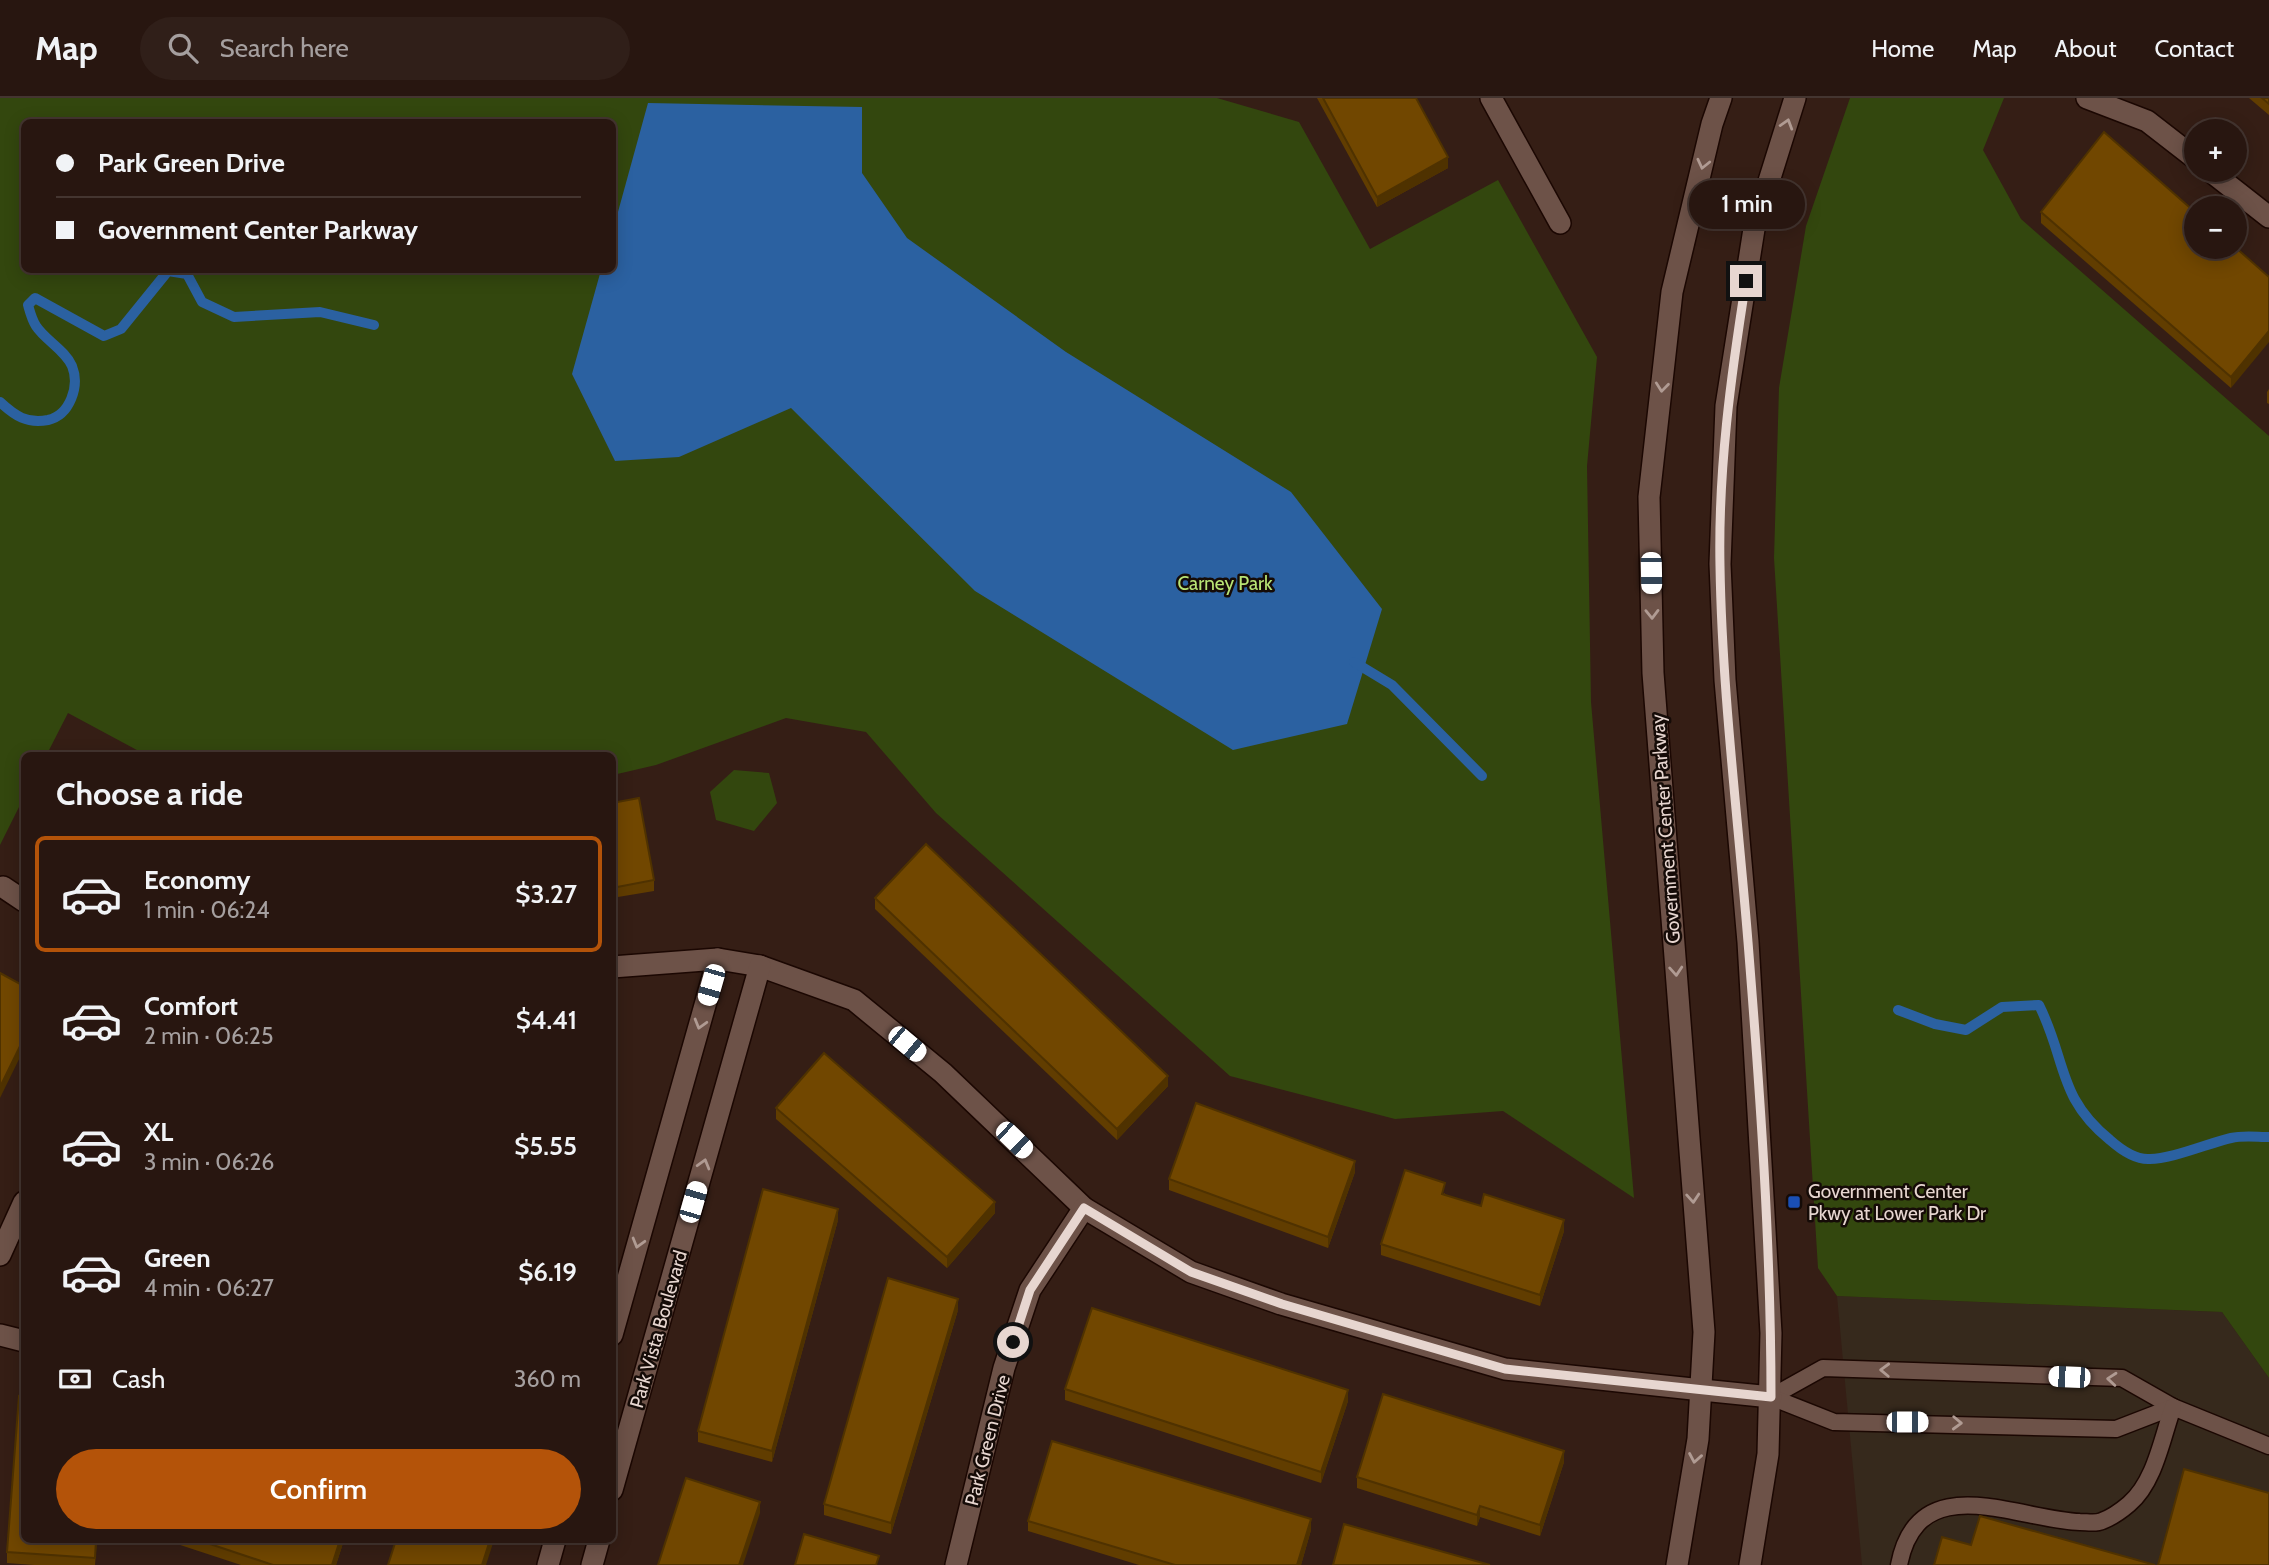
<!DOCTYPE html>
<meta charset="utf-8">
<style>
body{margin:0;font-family:Cabin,sans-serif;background:#301f19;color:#f1f3f6;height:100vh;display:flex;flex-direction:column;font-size:26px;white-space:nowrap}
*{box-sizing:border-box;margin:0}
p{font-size:23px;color:#a59f9f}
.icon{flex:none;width:38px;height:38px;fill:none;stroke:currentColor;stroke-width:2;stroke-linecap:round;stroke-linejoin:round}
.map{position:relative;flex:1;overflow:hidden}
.drawer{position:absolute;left:21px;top:654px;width:595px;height:791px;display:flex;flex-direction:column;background:#281610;border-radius:10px;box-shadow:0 4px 18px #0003,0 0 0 2px #443530}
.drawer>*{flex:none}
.banner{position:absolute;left:21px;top:21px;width:595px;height:154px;border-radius:10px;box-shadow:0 4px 18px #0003,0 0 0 2px #443530;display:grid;align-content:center;height:154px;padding:0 35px;background:#281610}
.tools{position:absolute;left:2184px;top:21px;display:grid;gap:14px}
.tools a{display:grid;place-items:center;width:63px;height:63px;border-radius:50%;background:#281610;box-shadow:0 4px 18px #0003,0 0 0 2px #443530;font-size:35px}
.end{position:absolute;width:32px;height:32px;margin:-16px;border:9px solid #e7d6d0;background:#111;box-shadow:0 0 0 4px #111}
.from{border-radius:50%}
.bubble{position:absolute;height:49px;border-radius:24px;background:#281610;box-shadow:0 4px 18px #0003,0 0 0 2px #443530;font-size:23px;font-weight:600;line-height:49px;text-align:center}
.car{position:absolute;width:21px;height:42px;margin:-21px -10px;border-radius:9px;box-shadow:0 0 5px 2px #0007;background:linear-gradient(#fff 24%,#345 0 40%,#fff 0 76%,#345 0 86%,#fff 0)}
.banner b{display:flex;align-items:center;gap:24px;height:66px;font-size:26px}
.banner b+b{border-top:2px solid #443530}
.banner i{width:18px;height:18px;background:#f1f3f6}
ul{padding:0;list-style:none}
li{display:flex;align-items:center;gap:21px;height:116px;margin:0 14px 10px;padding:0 21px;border:4px solid transparent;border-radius:10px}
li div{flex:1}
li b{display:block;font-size:26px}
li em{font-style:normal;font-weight:600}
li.active{border-color:#b45309}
li>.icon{width:63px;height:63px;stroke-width:1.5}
h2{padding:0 35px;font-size:32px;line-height:84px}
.pay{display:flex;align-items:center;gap:18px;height:77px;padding:0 35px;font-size:26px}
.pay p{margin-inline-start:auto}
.cta{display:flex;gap:14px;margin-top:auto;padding:14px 35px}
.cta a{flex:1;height:80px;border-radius:42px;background:#b45309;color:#fff;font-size:28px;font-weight:600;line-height:80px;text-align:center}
header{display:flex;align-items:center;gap:42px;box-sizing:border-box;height:98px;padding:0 35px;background:#281610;border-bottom:2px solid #443530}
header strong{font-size:33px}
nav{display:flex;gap:38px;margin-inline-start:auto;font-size:24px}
.search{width:490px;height:63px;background:#301f19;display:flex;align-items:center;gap:18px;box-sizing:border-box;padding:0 24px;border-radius:38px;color:#a59f9f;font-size:26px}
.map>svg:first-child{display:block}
</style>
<header>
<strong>Map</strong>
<div class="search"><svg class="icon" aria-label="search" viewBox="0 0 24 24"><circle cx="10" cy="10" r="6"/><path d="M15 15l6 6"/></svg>Search here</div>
<nav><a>Home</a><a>Map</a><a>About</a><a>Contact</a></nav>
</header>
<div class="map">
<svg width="2269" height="1467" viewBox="0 0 2269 1467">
<rect width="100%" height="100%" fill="#351e15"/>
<polygon fill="#36291c" points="1837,1198 2222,1214 2269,1280 2269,1467 1862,1467"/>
<g fill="#33470e" fill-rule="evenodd">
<path d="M 0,0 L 1217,0 L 1299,24 L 1370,151 L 1498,82 L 1597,259 L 1587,368 L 1591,604 L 1634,1100 L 1503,1013 L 1395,1021 L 1230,978 L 936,715 L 866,634 L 786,620 L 656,667 L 613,677 L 612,658 L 148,658 L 68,615 L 46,658 L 24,658 L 24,699 L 0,747 ZM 24,24 L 612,24 L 612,172 L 24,172 Z"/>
<polygon points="1850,0 2004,0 1983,52 2021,121 2269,338 2269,1280 2222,1214 1837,1198 1818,1170 1774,460 1779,290 1806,128"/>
<polygon points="734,672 769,675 777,705 754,733 716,722 710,694"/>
</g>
<polygon fill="#2b61a1" points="648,5 862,9 862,75 907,140 1066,254 1291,394 1382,511 1347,626 1233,652 975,493 791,310 679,359 615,363 572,276 601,172 612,172 613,132"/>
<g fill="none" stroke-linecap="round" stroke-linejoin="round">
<g stroke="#2b61a1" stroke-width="10">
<path d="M 0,304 C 15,318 27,326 48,322 C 70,317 80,288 72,268 C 65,252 45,242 36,228 C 32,222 30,214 28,207 L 35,200 L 104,238 L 121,231 L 168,173 L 187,176 L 202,204 L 234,219 L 320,214 L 374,227"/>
<polyline points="1354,564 1392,587 1482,678"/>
<path d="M 1898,912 L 1935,926 L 1966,932 L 2002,909 L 2039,907 C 2067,963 2057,999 2110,1042 C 2119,1050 2134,1061 2148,1061 C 2170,1062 2209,1045 2231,1040 C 2243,1037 2257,1039 2269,1039"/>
</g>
<g stroke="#1b0702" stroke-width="19">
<g id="lane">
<polyline points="1771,1299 1823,1270 2122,1280 2173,1309 2269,1348"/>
<polyline points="1771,1299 1834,1324 2116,1331 2173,1309"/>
<path d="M 1899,1467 C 1918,1368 2017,1422 2080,1424 C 2087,1424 2096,1426 2102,1423 C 2110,1420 2122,1412 2129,1406 C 2155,1384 2162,1340 2173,1309"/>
</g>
</g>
<g stroke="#1b0702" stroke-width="24">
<g id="street">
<polyline points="1491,0 1560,125"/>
<polyline points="2087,0 2147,23 2196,61"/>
<polyline points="2209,72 2269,119"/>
<polyline points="3,789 24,803"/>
<polyline points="612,869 718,861 760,868 854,902 943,975 1084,1110 1191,1174 1281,1206 1505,1271 1702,1292"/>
<polyline points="0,1157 24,1104"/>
<polyline points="0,1237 24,1243"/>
<polyline points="612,1237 718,861"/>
<polyline points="612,1392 760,868"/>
<polyline points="548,1467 555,1442"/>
<polyline points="592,1467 599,1442"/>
<polyline points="956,1467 1004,1270 1030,1192 1084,1110"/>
</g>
</g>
<g stroke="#1b0702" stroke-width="24">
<g id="secondary">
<polyline points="1702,1292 1771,1299"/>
<polyline points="1677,1467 1698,1341 1704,1234 1653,575 1649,399 1672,194 1712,26 1721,0"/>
<polyline points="1750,1467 1768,1356 1771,1235 1748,844 1725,582 1720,466 1726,308 1754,131 1795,0"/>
</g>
</g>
<use href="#lane" stroke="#6d5248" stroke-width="16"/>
<use href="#street" stroke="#6d5248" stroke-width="21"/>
<use href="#secondary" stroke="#6d5248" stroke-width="21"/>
</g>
<g fill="#613d00">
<polygon points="1317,0 1416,0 1448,70 1377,109"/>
<polygon points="2249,0 2269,0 2269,17"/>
<polygon points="2041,114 2235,149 2231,290 2041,125"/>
<polygon points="2269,291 2269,306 2267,305 2267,294"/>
<polygon points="612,705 654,782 654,793 612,800"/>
<polygon points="875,800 1168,988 1117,1042 875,811"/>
<polygon points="776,1010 995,1115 947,1170 776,1021"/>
<polygon points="1355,1074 1328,1150 1169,1092 1169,1081"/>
<polygon points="1445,1095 1445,1097 1564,1133 1540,1208 1381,1157 1381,1146"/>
<polygon points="838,1122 772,1364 698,1344 698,1333"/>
<polygon points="958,1212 891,1436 824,1417 824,1406"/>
<polygon points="1065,1291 1348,1303 1321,1385 1065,1302"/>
<polygon points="1564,1364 1540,1438 1480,1419 1477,1428 1357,1390 1357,1379"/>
<polygon points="1028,1423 1311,1432 1301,1467 1139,1467 1028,1433"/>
<polygon points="24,1442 97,1442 95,1467 34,1467 7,1465 7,1454"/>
<polygon points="165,1442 344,1442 336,1467 241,1467"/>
</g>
<g fill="#4f3200">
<polygon points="1448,59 1448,70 1377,109 1377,99"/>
<polygon points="2269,233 2269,244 2231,290 2231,279"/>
<polygon points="24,940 24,951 0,1000 0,989"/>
<polygon points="1168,978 1168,988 1117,1042 1117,1031"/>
<polygon points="1355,1063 1355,1074 1328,1150 1328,1139"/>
<polygon points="995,1104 995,1115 947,1170 947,1159"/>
<polygon points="838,1111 838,1122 772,1364 772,1353"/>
<polygon points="1564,1122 1564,1133 1540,1208 1540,1197"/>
<polygon points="958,1201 958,1212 891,1436 891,1425"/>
<polygon points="1348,1292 1348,1303 1321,1385 1321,1374"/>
<polygon points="1564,1353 1564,1364 1540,1438 1540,1427"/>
<polygon points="760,1404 760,1415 743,1467 739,1467"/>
<polygon points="1480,1408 1480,1419 1477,1428 1477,1417"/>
<polygon points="1311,1421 1311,1432 1301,1467 1297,1467"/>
<polygon points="340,1442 344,1442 336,1467 332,1467"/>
<polygon points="490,1442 494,1442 486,1467 482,1467"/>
</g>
<g fill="#714700" stroke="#4f3200" stroke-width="2">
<polygon points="1323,0 1416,0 1448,59 1377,99"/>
<polygon points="2262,0 2269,0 2269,6"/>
<polygon points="2104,34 2196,115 2196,149 2235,149 2269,179 2269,233 2231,279 2041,114"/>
<polygon points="639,700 654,782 612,790 612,705"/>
<polygon points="926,746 1168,978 1117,1031 875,800"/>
<polygon points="0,875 24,888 24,940 0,989"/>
<polygon points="824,955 995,1104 947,1159 776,1010"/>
<polygon points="1196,1005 1355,1063 1328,1139 1169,1081"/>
<polygon points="1405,1072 1445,1085 1442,1096 1481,1108 1484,1096 1564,1122 1540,1197 1381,1146"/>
<polygon points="763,1091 838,1111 772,1353 698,1333"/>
<polygon points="888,1180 958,1201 891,1425 824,1406"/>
<polygon points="1092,1210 1348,1292 1321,1374 1065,1291"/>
<polygon points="1383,1296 1564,1353 1540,1427 1480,1408 1477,1417 1357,1379"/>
<polygon points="19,1298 24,1299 24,1442 96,1442 95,1460 7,1454"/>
<polygon points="1052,1343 1311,1421 1297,1467 1175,1467 1028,1423"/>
<polygon points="2184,1371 2269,1395 2269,1467 2158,1467"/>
<polygon points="686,1380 760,1404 739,1467 658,1467"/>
<polygon points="1980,1418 2155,1467 1934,1467 1942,1439 1971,1447"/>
<polygon points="1344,1426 1490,1467 1333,1467"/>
<polygon points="804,1436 879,1458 876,1467 795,1467"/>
<polygon points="198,1442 340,1442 332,1467 273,1467"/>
<polygon points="396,1442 490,1442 482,1467 388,1467"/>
</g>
<defs><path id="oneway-chevron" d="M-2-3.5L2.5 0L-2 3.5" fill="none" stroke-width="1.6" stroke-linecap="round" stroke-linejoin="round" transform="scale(1.75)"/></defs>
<g stroke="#b09b93">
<use href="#oneway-chevron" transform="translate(1787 26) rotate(-73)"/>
<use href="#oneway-chevron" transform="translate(1703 66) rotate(103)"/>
<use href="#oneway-chevron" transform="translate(1662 289) rotate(96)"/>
<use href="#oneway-chevron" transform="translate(1652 516) rotate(89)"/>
<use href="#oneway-chevron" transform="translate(1676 873) rotate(86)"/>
<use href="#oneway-chevron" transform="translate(700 926) rotate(106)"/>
<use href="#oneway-chevron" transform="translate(704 1066) rotate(-74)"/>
<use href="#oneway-chevron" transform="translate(1693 1100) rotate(86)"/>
<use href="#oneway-chevron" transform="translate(638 1145) rotate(106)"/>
<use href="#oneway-chevron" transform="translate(1885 1272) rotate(-178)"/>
<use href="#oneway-chevron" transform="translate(2112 1281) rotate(-175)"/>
<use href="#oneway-chevron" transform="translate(1957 1325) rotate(2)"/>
<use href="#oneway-chevron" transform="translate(1695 1360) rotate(100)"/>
</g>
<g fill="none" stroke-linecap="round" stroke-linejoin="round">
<path stroke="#e7d6d0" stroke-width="9" d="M 1013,1244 L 1030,1192 L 1084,1110 L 1191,1174 L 1282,1206 L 1505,1271 L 1771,1299 C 1771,1147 1760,994 1748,844 C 1738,719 1722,594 1720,468 C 1718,372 1731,277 1746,183"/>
</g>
<rect fill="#1a4fb4" stroke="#150b07" stroke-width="2.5" x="1787" y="1097" width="14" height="14" rx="3.5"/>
<g text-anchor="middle" stroke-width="5" stroke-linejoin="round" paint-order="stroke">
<g font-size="19" fill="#b9e576" stroke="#150b07">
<text x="1225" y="492">Carney Park</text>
</g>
<g font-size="19" fill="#e7d6d0" stroke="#150b07">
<text transform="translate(1665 731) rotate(-94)" y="7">Government Center Parkway</text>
<text transform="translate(658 1231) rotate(-74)" y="7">Park Vista Boulevard</text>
<text transform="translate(987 1342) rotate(-76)" y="7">Park Green Drive</text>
</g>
<g font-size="19" fill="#e7d6d0" stroke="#150b07" text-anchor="start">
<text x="1808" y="1100">Government Center<tspan x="1808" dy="22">Pkwy at Lower Park Dr</tspan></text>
</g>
</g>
</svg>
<div class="tools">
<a>+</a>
<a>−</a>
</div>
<i class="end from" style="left:1013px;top:1244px"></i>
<i class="end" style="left:1746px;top:183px"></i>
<div class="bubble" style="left:1689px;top:82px;width:116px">1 min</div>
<i class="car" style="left:1651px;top:475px;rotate:179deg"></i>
<i class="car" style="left:711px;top:887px;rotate:196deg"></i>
<i class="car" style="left:907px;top:946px;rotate:130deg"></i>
<i class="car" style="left:1014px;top:1042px;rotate:134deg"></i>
<i class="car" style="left:693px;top:1104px;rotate:16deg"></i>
<i class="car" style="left:2069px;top:1279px;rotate:272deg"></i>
<i class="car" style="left:1907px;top:1324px;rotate:90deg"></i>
<div class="banner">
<b><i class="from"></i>Park Green Drive</b>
<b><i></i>Government Center Parkway</b>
</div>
<section class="drawer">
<h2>Choose a ride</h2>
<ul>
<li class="active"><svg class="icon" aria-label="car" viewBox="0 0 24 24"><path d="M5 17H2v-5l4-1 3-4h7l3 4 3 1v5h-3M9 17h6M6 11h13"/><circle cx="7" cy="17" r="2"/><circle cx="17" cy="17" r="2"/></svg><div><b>Economy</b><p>1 min · 06:24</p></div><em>$3.27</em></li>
<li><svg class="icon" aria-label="car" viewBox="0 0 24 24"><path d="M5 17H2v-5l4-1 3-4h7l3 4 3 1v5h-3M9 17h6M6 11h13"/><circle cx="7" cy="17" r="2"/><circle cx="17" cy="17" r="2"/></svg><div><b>Comfort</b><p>2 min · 06:25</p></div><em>$4.41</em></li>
<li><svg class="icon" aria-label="car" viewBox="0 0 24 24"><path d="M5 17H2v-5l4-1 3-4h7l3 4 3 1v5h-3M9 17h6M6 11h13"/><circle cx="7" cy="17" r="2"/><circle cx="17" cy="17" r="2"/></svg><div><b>XL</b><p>3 min · 06:26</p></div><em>$5.55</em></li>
<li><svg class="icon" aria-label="car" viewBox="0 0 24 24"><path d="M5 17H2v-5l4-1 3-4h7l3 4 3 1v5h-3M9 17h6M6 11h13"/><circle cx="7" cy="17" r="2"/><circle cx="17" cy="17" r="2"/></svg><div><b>Green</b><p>4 min · 06:27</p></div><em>$6.19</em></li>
</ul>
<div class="pay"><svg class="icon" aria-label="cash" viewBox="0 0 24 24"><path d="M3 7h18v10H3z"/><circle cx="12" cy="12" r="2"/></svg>Cash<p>360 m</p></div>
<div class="cta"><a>Confirm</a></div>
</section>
</div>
